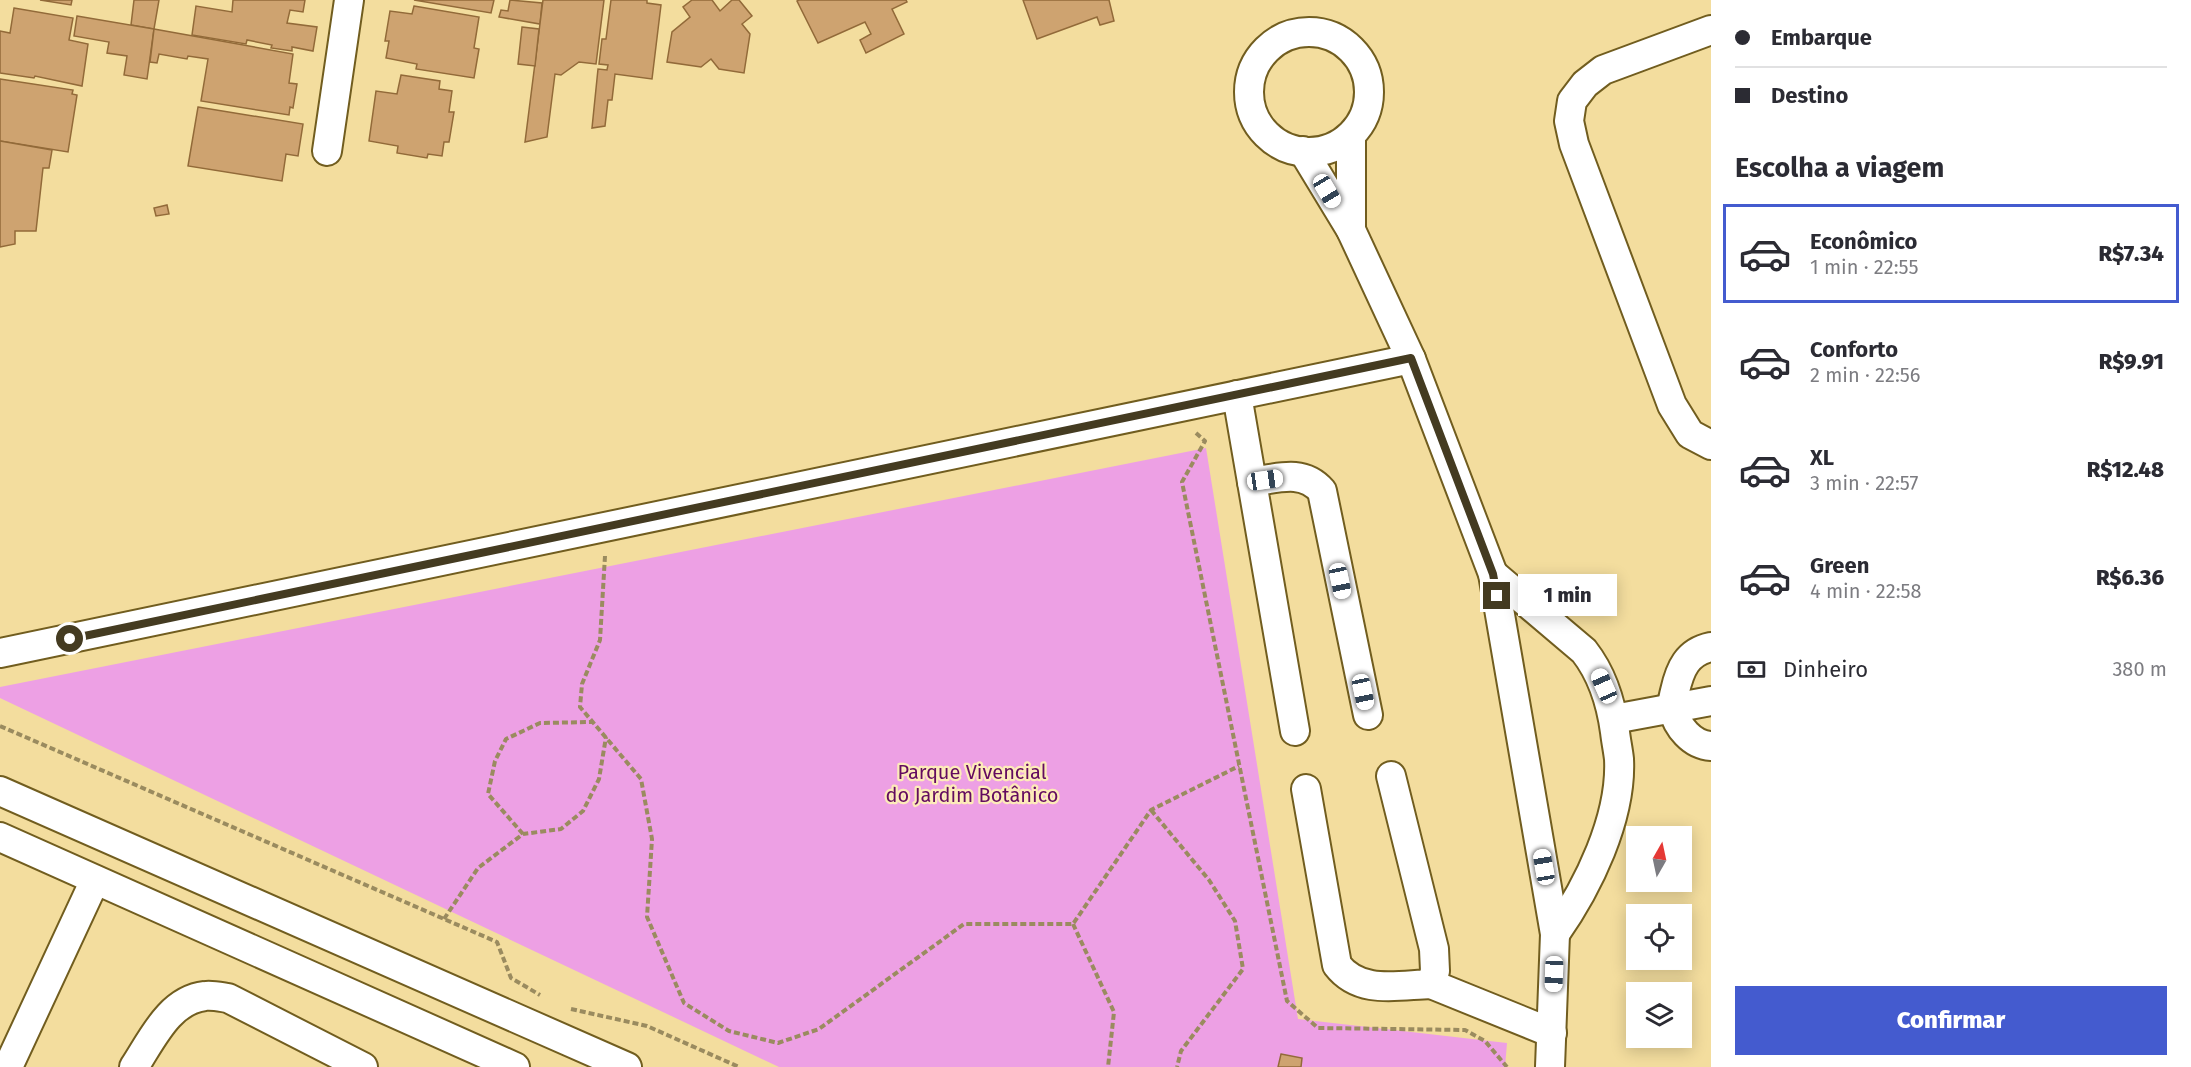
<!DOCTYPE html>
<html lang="pt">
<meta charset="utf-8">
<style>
body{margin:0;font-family:"Fira Sans",sans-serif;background:#f7f7f7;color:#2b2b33;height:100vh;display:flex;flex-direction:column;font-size:22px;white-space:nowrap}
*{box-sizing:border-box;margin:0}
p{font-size:20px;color:#7c7c81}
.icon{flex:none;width:33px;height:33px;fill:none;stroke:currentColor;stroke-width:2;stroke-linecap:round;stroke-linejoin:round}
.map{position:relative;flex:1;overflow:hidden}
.side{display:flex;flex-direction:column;background:#fff;width:480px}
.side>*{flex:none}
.hud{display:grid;align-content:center;height:132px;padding:0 24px;background:#fff}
.needle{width:39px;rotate:9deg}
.fabs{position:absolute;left:1626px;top:826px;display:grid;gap:12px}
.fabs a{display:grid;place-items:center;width:66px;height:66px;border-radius:0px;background:#fff;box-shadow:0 3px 15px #0003;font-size:30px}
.end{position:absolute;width:27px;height:27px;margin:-14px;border:8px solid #443b21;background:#fff;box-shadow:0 0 0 3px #fff}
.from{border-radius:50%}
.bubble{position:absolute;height:42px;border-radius:0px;background:#fff;box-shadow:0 3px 15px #0003;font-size:20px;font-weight:800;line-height:42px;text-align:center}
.car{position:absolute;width:18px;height:36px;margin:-18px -9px;border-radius:8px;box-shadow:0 0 4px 2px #0007;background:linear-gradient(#fff 24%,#345 0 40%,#fff 0 76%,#345 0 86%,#fff 0)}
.hud b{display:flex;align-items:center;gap:21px;height:57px;font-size:22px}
.hud b+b{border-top:2px solid #e1e1e2}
.hud i{width:15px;height:15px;background:#2b2b33}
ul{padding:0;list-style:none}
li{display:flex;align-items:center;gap:18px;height:99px;margin:0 12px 9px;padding:0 12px;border:3px solid transparent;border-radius:0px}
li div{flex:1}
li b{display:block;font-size:22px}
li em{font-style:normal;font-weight:800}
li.current{border-color:#445bcf}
li>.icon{width:54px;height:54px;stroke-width:1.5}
h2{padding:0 24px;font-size:27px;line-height:72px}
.pay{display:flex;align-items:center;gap:15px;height:66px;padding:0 24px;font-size:22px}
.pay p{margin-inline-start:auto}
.primary-button{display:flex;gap:12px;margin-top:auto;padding:12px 24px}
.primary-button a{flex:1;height:69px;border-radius:0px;background:#445bcf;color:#fff;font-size:24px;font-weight:800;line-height:69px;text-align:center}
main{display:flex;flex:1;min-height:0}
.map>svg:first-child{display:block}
</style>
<main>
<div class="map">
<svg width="1711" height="1067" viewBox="0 0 1711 1067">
<rect width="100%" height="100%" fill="#f3dd9e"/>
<polygon fill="#eda0e4" points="1206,448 1298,1019 1507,1043 1505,1067 779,1067 0,698 0,687"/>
<g fill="#cea370" stroke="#926a39" stroke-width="1.5">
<polygon points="40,0 72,0 71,5"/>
<polygon points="134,0 159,0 154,29 131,25"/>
<polygon points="233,0 305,0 303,12 290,10 287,23 317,27 313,51 292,47 292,51 271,48 272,45 247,40 246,44 192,35 196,6 232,12"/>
<polygon points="414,0 494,0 491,13"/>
<polygon points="510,0 542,3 540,24 499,17 501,10 508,11"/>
<polygon points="543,0 604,0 596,64 579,62 561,75 555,74 547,137 525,142"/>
<polygon points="611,0 647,0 647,3 661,5 652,79 615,74 612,100 608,100 605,126 592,128 598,69 607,70 608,65 599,64 602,39 606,39"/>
<polygon points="692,0 712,0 720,11 732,0 739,0 752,16 742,24 750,34 744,73 719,69 711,59 701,67 667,62 672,32 690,17 683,7"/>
<polygon points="799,0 906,0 907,2 892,9 904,34 866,53 860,40 871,34 865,22 818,43 797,1"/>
<polygon points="1023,0 1109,0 1114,21 1100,25 1097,17 1037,39"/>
<polygon points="414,6 479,17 474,48 479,49 474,78 416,69 417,64 386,58 389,41 385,41 390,11 412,14"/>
<polygon points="14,8 73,18 69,40 88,44 82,86 35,76 34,78 0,73 0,31 10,33"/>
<polygon points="77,16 154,29 147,79 124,75 127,56 107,53 109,42 74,36"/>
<polygon points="522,27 539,29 535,66 518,64"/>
<polygon points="154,29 293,54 289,83 297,84 293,108 290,107 289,115 201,101 208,59 188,56 187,59 159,54 157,63 150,62"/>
<polygon points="401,75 440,81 439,89 452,91 449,112 454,112 449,142 444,142 442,156 428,154 427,158 397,153 398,146 369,141 376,91 397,94"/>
<polygon points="0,79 73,90 72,94 77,95 68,152 0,141"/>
<polygon points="198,107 303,124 298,156 286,154 282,181 188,166"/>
<polygon points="0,141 52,150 49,168 43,168 36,231 15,231 15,244 0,247"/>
<polygon points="167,205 169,214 156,216 154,208"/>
<polygon points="1281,1054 1302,1058 1301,1067 1278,1067"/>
</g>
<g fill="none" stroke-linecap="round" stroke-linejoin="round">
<g stroke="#715d1f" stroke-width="32">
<g id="minor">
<polyline points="1711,30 1603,70 1585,84 1572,101 1569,121 1574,144 1672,405 1690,434 1711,445"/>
<circle cx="1309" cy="92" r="60"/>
<polyline points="1351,136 1351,230"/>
<polyline points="327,151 349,0"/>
<polyline points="1303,151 1351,230 1411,359 1493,574 1555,934 1550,1067"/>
<polyline points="1237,395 1252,482"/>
<path d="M 1493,574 L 1584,651 C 1602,674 1611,702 1615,732 C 1616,741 1618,750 1619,759 C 1622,818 1588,887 1555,934"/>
<path d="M 1711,647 C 1687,652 1680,669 1675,691 C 1674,696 1671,704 1673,709 C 1677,727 1692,745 1711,746"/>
<polyline points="0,653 1411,359"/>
<polyline points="1614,719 1711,701"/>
<path d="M 1295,731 L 1252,482 C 1278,478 1303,469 1322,491 L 1368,715"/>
<path d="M 1306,789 L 1337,965 C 1360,995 1398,985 1431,984 L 1435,971 L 1434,949 L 1391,776"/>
<polyline points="0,791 627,1067"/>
<polyline points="0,837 515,1067"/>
<polyline points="1431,984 1552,1033"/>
<polyline points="8,1067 95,880"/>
<path d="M 134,1067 C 152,1040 169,1000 205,996 C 212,995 221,997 228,998 L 363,1067"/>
</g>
</g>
<g stroke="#9a8b5f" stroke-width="4" stroke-dasharray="6 3" stroke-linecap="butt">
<polyline points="1196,433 1205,441 1182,482 1287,1001 1318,1028 1465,1030 1485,1041 1507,1067"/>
<polyline points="605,556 600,640 582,684 580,707 641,779 652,839 647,917 684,1003 729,1031 778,1043 819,1029 964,924 1073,924 1151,810 1239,766"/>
<polyline points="0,726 497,942 511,978 540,995"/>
<polyline points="1151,810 1209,880 1235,921 1243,969 1181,1051 1177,1067"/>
<polyline points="523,834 488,794 495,761 506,739 540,723 592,722"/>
<polyline points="444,919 478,868 523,834 561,829 583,811 599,779 606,737"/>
<polyline points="1073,924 1114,1012 1108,1067"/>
<polyline points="571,1009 647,1026 739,1067"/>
</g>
<use href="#minor" stroke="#fff" stroke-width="28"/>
</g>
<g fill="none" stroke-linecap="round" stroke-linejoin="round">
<polyline stroke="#443b21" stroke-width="8" points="70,639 1411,358 1493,574 1497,596"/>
</g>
<g text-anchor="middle" stroke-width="4.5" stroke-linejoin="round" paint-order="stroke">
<g font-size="20" fill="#630b5f" stroke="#fdebb9">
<text x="972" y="779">Parque Vivencial<tspan x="972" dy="23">do Jardim Botânico</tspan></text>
</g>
</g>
</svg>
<div class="fabs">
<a><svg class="needle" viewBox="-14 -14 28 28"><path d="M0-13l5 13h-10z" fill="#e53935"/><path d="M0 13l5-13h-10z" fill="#7c7c81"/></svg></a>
<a><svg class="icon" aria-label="locate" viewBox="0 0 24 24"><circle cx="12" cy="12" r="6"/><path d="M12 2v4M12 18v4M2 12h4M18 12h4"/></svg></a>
<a><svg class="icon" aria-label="layers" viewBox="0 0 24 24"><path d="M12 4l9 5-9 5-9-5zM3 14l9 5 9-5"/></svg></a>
</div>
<i class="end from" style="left:70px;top:639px"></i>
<i class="end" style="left:1497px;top:596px"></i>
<div class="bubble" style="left:1518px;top:574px;width:99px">1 min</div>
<i class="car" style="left:1327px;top:191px;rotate:149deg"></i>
<i class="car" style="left:1265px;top:480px;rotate:82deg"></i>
<i class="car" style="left:1340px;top:581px;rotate:168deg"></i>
<i class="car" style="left:1604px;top:686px;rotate:336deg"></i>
<i class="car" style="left:1363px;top:692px;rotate:168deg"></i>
<i class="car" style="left:1544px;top:867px;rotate:350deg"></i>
<i class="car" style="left:1554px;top:974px;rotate:182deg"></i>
</div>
<section class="side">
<div class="hud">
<b><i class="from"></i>Embarque</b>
<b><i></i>Destino</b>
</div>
<h2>Escolha a viagem</h2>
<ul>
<li class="current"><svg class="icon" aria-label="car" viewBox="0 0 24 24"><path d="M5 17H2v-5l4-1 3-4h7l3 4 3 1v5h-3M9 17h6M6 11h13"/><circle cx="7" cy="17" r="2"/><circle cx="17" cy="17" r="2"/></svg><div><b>Econômico</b><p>1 min · 22:55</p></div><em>R$7.34</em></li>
<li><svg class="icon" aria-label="car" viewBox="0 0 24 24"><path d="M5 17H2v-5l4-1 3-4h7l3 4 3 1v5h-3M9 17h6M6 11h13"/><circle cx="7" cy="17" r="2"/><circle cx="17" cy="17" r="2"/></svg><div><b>Conforto</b><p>2 min · 22:56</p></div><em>R$9.91</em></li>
<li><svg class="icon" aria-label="car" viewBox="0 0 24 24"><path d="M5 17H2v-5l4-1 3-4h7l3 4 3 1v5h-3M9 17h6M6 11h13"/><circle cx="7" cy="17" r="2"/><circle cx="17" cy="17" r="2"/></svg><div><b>XL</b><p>3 min · 22:57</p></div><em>R$12.48</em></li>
<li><svg class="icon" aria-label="car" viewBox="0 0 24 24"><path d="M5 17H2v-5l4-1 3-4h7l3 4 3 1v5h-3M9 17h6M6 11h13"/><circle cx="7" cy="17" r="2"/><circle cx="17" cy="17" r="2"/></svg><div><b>Green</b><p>4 min · 22:58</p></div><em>R$6.36</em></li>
</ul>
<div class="pay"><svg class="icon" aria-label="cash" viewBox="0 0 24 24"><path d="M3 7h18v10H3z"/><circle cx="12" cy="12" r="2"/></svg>Dinheiro<p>380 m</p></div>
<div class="primary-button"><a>Confirmar</a></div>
</section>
</main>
